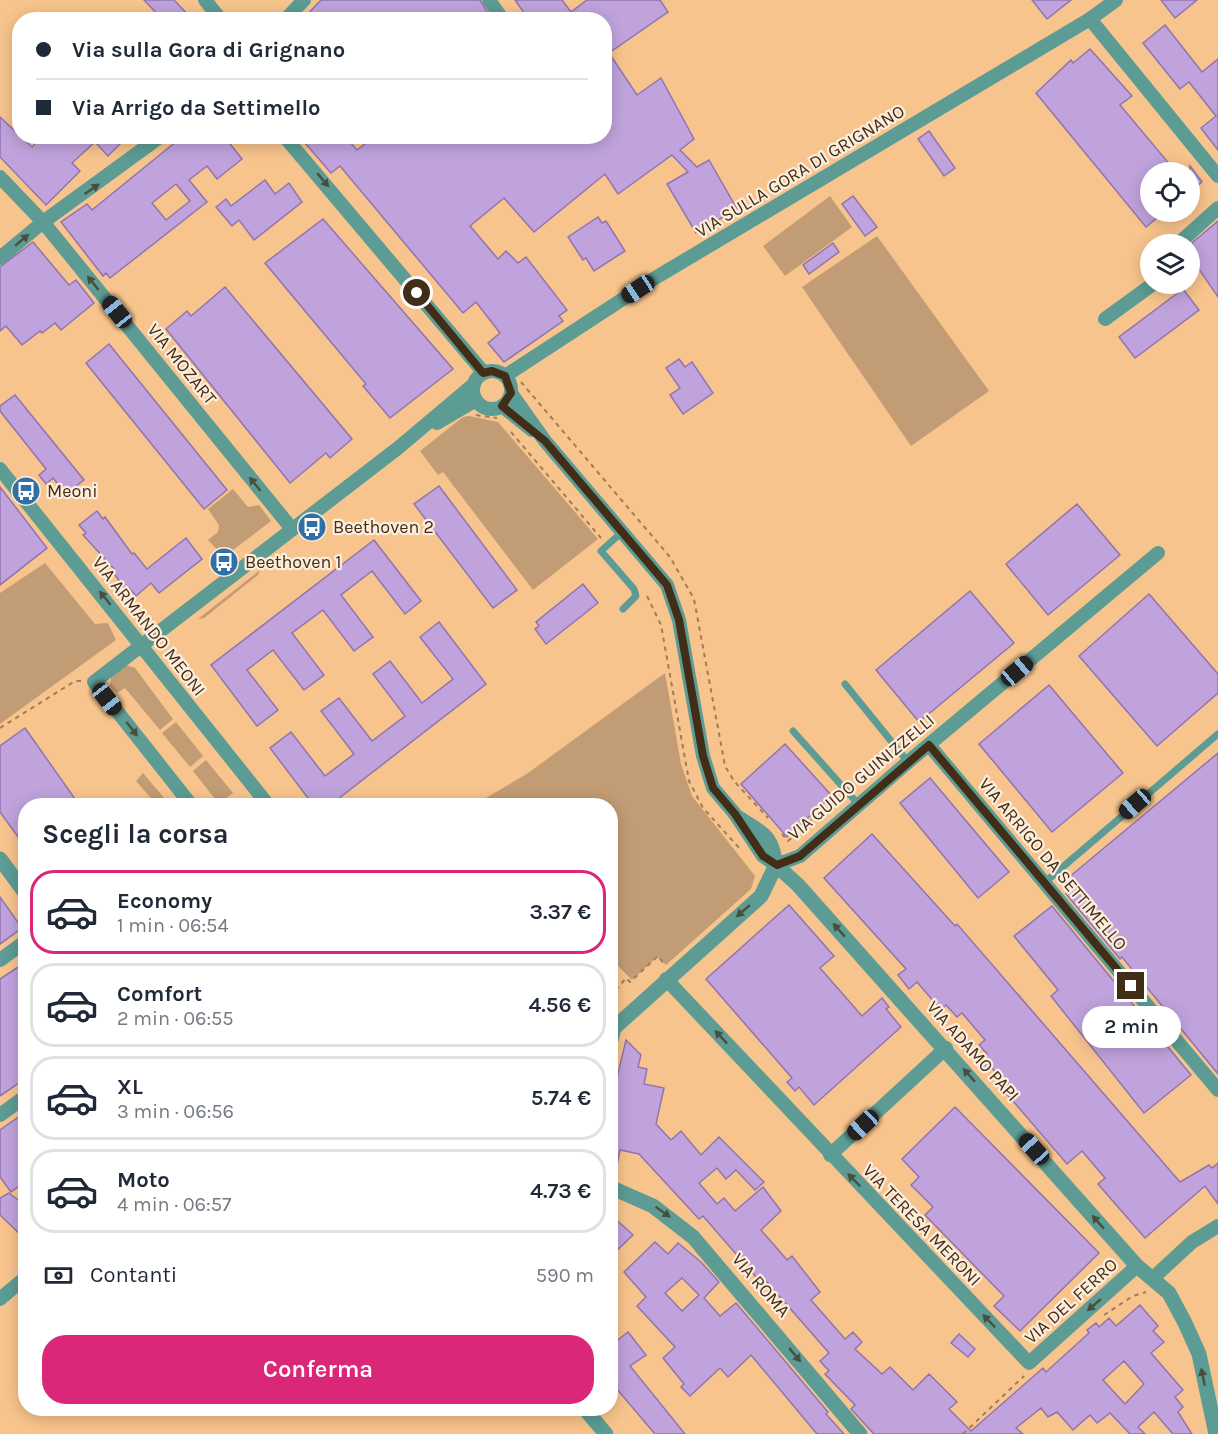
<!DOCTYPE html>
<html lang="it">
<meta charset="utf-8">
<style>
body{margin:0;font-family:Karla,sans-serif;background:#f2f2f3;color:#1f2937;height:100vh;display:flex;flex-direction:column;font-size:22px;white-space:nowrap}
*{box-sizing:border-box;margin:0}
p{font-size:20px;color:#747a83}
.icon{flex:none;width:33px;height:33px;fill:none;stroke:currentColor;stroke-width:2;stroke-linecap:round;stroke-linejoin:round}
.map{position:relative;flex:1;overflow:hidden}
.drawer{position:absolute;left:18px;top:798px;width:600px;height:618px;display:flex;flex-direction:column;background:#fff;border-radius:24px;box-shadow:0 3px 15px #0003}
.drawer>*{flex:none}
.banner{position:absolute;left:12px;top:12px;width:600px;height:132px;border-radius:24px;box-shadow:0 3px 15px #0003;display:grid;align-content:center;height:132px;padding:0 24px;background:#fff}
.tools{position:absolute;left:1140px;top:162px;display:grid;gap:12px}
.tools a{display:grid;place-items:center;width:60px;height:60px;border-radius:50%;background:#fff;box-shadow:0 3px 15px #0003;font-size:30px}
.end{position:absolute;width:27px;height:27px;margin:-14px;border:8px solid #422e17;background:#fff;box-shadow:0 0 0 3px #fff}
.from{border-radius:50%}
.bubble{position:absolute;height:42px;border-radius:21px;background:#fff;box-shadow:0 3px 15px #0003;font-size:20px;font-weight:600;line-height:42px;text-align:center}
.car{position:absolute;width:18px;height:36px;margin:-18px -9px;border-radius:8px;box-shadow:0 0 4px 2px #0007;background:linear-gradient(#222 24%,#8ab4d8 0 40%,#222 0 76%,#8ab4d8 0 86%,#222 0)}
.banner b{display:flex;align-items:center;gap:21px;height:57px;font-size:22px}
.banner b+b{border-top:2px solid #e0e1e3}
.banner i{width:15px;height:15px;background:#1f2937}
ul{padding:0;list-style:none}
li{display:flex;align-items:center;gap:18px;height:84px;margin:0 12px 9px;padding:0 12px;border:3px solid #e0e1e3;border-radius:24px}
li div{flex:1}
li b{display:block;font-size:22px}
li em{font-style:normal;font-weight:600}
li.on{border-color:#db2777}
li>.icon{width:54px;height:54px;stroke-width:1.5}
h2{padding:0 24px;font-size:27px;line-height:72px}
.pay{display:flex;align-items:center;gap:15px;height:66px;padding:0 24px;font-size:22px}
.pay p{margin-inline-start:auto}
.action{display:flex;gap:12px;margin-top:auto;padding:12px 24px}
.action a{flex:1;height:69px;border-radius:24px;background:#db2777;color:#fff;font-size:24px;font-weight:600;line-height:69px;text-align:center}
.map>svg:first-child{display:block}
</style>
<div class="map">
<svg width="1218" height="1434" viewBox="0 0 1218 1434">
<rect width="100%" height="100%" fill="#f8c48d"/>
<g fill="#c29c74">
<polygon points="830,196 852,227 785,276 763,246"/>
<polygon points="877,236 989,391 911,446 802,287"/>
<polygon points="469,416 498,422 598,539 533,590 443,472 438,475 420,451 463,417"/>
<polygon points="233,489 248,507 259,505 271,521 224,557 208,540 218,532 219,525 208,509"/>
<polygon points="45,563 95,624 108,623 116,640 0,724 0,593"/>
<polygon points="260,570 258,575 204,618 198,619"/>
<polygon points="126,665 135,668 173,719 160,730 125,688 117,693 110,686 111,677"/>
<polygon points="665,673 681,764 692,796 755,876 751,889 666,965 657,957 632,980 611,959 610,806 480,805 486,798 528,773"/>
<polygon points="176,722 203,756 190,767 162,733"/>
<polygon points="206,760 233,793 219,804 193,771"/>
<polygon points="143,773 170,805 157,805 136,781"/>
</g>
<g fill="#c0a3dd" stroke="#9174ad" stroke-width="1.5" fill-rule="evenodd">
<polygon points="144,0 174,0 193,20 163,20"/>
<polygon points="321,0 480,0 492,20 302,20"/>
<polygon points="515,0 562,0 571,12 587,0 660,0 668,12 609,53 637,95 661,78 694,139 680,150 697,167 709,160 737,209 696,233 667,184 688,172 672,155 618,194 605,174 534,232 504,198 470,226 498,259 506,251 518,263 526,257 567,310 559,316 563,321 504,362 488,343 500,333 476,302 463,313 340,166 331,173 299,136 345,136 357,150 375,136 604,136 604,20 529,20"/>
<polygon points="1032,0 1071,0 1047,19"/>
<polygon points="1161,0 1197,0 1175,18"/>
<polygon points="1165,25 1202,72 1218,59 1218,150 1201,128 1216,116 1189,82 1180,89 1143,43"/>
<polygon points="1090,49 1132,96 1120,105 1176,172 1150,172 1150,176 1144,182 1150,190 1150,212 1164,212 1146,227 1036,93 1071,60 1073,63"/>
<polygon points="0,117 32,147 42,136 128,136 108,156 95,142 72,163 80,171 46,205 0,157"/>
<polygon points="929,131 955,168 944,176 918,139"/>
<path d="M 183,136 L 224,136 L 242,159 L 217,179 L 207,166 L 189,180 L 207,202 L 110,278 L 106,273 L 103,276 L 61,222 L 87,204 L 92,210 ZM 176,184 L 190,201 L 166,220 L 152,203 Z"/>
<polygon points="1190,166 1202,182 1190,192"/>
<polygon points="265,180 275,194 289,183 302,202 254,240 239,220 232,226 216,207 226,199 231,206"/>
<polygon points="853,196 877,227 865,236 842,204"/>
<polygon points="598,217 602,223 606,221 625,251 594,271 586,258 583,260 568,237"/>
<polygon points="323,219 453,369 390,418 363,386 366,384 265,263"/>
<polygon points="1218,221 1218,297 1190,256 1192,243"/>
<polygon points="33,242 69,285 76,280 94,303 61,330 55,323 42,333 40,331 22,345 6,326 0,331 0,267"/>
<polygon points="833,243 839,252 809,274 803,265"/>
<polygon points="225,287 352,439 330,458 326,453 290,483 166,329 187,311 191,316"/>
<polygon points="1183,289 1199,310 1135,358 1119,337"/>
<polygon points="109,344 227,490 204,509 86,363"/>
<polygon points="679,359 685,367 692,362 713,393 683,414 670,395 680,388 666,368"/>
<polygon points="15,395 84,480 66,494 53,478 46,484 39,475 46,469 0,411 0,406"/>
<polygon points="439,486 517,590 493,608 414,504"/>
<polygon points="0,487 47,548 0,585"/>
<polygon points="1077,504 1120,555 1048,615 1006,564"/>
<polygon points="97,511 103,519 105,517 132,554 134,553 147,569 186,538 202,559 159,593 151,583 136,596 129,588 126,590 112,571 114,569 83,535 86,533 79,525"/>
<polygon points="374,540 421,601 405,614 372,571 341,595 373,637 354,651 323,610 292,633 324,675 304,690 273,650 247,670 278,710 257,726 211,665"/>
<polygon points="583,584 598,603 546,644 535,629 539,626 536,622"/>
<polygon points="970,591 1014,643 919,722 876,670"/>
<polygon points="1149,594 1218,674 1218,693 1157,746 1079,656"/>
<polygon points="439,622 486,684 329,806 314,806 270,748 291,732 325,776 354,754 321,711 339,698 372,741 405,716 373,674 390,661 422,703 453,679 420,637"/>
<polygon points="1049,685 1123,773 1052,832 979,744"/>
<polygon points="25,728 80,806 26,806 26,848 0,812 0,746"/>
<polygon points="785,744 832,796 787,837 741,784"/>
<polygon points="1218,753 1218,1074 1122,957 1120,959 1066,894 1069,892 1062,883"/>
<polygon points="930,778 1009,872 978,898 900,803"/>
<polygon points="872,834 955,926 957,924 1180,1182 1209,1165 1212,1168 1218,1163 1218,1204 1205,1186 1145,1238 1098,1184 1105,1178 1082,1151 1067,1164 1006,1093 1010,1090 991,1067 986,1071 978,1062 987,1054 979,1045 985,1040 962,1013 957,1017 946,1005 941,1010 917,982 909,989 898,975 906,969 824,878"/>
<polygon points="0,897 22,928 0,944"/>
<polygon points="789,905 834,956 820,968 862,1016 882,998 889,1007 886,1009 901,1027 814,1105 799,1087 795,1091 787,1082 792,1078 706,979"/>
<polygon points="1052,906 1191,1075 1144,1113 1051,996 1058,990 1014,936"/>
<polygon points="26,962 26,1078 0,1096 0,979"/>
<path d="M 626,1040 L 641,1055 L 638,1067 L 647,1069 L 644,1084 L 664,1088 L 656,1124 L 671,1140 L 681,1131 L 701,1155 L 719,1137 L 764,1182 L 755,1190 L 736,1170 L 726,1179 L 717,1168 L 699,1183 L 717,1204 L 724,1198 L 735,1211 L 763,1187 L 781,1211 L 761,1230 L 787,1260 L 792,1256 L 820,1292 L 811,1300 L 845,1339 L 853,1332 L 862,1342 L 855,1349 L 882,1374 L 890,1367 L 913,1390 L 929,1374 L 957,1402 L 949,1409 L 971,1431 L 1043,1368 L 1046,1372 L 1089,1333 L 1087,1330 L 1096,1323 L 1099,1327 L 1109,1318 L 1116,1326 L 1140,1305 L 1158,1326 L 1153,1331 L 1164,1342 L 1151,1353 L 1183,1390 L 1175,1397 L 1183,1407 L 1178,1412 L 1192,1434 L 1173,1434 L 1154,1412 L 1138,1427 L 1145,1434 L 1130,1434 L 1110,1413 L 1097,1423 L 1090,1415 L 1073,1430 L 1057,1412 L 1048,1417 L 1041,1408 L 1016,1428 L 1023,1434 L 874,1434 L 851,1409 L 855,1405 L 825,1374 L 829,1371 L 820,1361 L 829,1353 L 766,1281 L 763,1285 L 703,1216 L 699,1219 L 639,1154 L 620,1150 L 616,1171 L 610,1170 L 610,1107 ZM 1124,1361 L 1144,1384 L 1125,1404 L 1103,1380 Z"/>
<polygon points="955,1107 1099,1253 1020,1331 994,1306 1004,1296 925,1215 933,1207 911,1185 919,1177 902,1159"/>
<polygon points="26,1112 26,1181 11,1192 0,1177 0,1130"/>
<polygon points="9,1193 26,1206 26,1240 0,1215 0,1198"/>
<polygon points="610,1214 633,1235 610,1257"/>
<path d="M 655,1242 L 668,1254 L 678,1243 L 701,1262 L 719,1282 L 704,1298 L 720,1316 L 736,1303 L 828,1412 L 826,1414 L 844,1434 L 817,1434 L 751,1355 L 728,1377 L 720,1368 L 690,1396 L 681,1387 L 684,1384 L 663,1358 L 675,1347 L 637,1306 L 646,1297 L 624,1272 ZM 682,1278 L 699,1295 L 682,1311 L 665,1293 Z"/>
<polygon points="628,1332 646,1355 630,1366 685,1434 655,1434 610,1381 610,1346"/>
<polygon points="959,1334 975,1349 968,1357 951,1343"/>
</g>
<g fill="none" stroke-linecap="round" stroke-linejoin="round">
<g stroke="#a17c55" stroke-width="2" stroke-dasharray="4.5 4.5" stroke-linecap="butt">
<polyline points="521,382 670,557 694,599 725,766 734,781 768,818"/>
<polyline points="476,415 497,418"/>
<polyline points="511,432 601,538"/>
<polyline points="647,596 661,625 689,781 703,808 742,851"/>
<polyline points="0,728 75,681 82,681"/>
<polyline points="782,834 788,841 837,797"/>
<polyline points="610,997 626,978 630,982 658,956 664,964"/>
<polyline points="1104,1315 1133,1296 1146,1292"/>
<polyline points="963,1434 1024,1376"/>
</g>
<g stroke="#5c9c95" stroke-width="7">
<polyline points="622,532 601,551 634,589 636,596 623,609"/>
<polyline points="845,684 908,762"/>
<polyline points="793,731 859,805"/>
<polyline points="1044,883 1218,734"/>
</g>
<g stroke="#5c9c95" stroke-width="14">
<polyline points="205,0 221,20"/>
<polyline points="489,0 503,20"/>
<polyline points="1090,19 1218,176"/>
<polyline points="285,20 304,0"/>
<polyline points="284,136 484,373"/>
<polyline points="0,177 43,222 292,529"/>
<polyline points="1178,244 1218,208"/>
<polyline points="0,258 43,222 161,136"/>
<polyline points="1105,319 1153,284"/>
<circle cx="492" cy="390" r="19"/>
<polyline points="505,376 655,278 1090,19 1116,0"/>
<polyline points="511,393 545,441 667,585 679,620 703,756 713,788 735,814 763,856 776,865"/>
<polyline points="502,406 532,430"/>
<polyline points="437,423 476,400"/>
<polyline points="0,469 269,806"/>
<polyline points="929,745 1218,1090"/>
<polyline points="192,806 94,682 398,448 474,384"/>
<path d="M 740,818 C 763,833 773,835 776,865"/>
<polyline points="776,865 800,856 908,762 1158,553"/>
<polyline points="0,960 26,941"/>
<polyline points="666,979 1029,1363 1137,1266"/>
<polyline points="0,1115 26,1096"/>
<polyline points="830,1155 946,1048"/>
<polyline points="1153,1278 1192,1242 1218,1226"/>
<polyline points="0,1299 26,1277"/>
</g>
<g stroke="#5c9c95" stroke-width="15">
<polyline points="0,859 26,894"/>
<polyline points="610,1044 614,1028 761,896 776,865 798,885 1137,1266 1169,1293 1185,1323 1199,1354 1216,1434"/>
<polyline points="610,1187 653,1206 693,1237 860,1434"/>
<polyline points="584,1408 606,1434"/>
</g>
</g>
<defs><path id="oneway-solid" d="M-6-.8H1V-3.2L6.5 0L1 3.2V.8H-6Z" transform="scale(1.5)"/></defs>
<g fill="#4a4f3d">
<use href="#oneway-solid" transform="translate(323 180) rotate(50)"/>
<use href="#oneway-solid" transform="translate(92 189) rotate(-34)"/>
<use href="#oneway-solid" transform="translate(22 240) rotate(-40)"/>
<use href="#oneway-solid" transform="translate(93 283) rotate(-129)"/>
<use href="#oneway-solid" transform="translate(255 484) rotate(-129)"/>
<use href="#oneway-solid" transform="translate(105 598) rotate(-129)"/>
<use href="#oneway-solid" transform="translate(132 729) rotate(52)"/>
<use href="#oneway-solid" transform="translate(743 911) rotate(139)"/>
<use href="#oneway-solid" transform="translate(839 930) rotate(-132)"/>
<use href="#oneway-solid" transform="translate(721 1037) rotate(-133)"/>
<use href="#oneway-solid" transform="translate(969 1075) rotate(-131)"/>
<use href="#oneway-solid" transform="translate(854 1180) rotate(-134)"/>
<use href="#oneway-solid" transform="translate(663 1212) rotate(35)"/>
<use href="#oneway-solid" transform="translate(1098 1222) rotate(-131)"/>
<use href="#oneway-solid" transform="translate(1094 1305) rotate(139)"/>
<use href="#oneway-solid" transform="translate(989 1321) rotate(-134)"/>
<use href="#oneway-solid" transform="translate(795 1355) rotate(50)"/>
<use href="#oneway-solid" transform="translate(1203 1377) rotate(-102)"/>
</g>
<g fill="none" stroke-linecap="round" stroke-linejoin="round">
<polyline stroke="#422e17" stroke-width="8" points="417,293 483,373 492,371 505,376 511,393 502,406 545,441 667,585 679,620 703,756 713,788 735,814 763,856 777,865 800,856 929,745 1131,986"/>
</g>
<defs>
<g id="bus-disc" transform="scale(1.5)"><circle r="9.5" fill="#3070a7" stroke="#fdeddd"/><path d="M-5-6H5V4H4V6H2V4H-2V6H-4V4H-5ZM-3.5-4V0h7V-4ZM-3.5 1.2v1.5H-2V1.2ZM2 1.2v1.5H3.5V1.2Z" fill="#fff"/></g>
</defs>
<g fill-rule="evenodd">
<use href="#bus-disc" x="26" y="491"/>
<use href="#bus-disc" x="312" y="527"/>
<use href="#bus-disc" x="224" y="562"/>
</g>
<g text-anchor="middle" stroke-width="4.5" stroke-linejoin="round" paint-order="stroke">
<g font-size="18" fill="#422e17" stroke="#fdeddd">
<text transform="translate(800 171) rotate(-31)" y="6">VIA SULLA GORA DI GRIGNANO</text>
<text transform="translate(182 364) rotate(51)" y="6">VIA MOZART</text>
<text transform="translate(149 626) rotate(52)" y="6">VIA ARMANDO MEONI</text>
<text transform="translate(861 777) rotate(-40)" y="6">VIA GUIDO GUINIZZELLI</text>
<text transform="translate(1053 864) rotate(50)" y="6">VIA ARRIGO DA SETTIMELLO</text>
<text transform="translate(973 1051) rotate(48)" y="6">VIA ADAMO PAPI</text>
<text transform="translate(922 1225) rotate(46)" y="6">VIA TERESA MERONI</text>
<text transform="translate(761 1285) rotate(49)" y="6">VIA ROMA</text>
<text transform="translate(1071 1301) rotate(-42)" y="6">VIA DEL FERRO</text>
</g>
<g font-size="18" fill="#422e17" stroke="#fdeddd" text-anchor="start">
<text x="47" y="497">Meoni</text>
<text x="333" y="533">Beethoven 2</text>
<text x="245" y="568">Beethoven 1</text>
</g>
</g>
</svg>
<div class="tools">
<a><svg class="icon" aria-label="locate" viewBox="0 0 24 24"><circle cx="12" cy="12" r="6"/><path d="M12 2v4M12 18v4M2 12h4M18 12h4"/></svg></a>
<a><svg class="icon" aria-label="layers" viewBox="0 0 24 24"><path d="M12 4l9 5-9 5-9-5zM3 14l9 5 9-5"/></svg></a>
</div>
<i class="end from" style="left:417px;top:293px"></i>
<i class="end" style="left:1131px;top:986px"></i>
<div class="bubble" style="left:1082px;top:1006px;width:99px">2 min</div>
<i class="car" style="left:638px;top:289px;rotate:237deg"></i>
<i class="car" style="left:117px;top:312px;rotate:321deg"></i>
<i class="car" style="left:1017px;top:671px;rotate:50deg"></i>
<i class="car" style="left:107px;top:699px;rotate:142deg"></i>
<i class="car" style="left:1135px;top:804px;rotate:229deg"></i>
<i class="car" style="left:863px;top:1125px;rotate:227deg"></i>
<i class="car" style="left:1034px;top:1149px;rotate:318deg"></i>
<div class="banner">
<b><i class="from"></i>Via sulla Gora di Grignano</b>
<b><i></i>Via Arrigo da Settimello</b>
</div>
<section class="drawer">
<h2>Scegli la corsa</h2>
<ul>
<li class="on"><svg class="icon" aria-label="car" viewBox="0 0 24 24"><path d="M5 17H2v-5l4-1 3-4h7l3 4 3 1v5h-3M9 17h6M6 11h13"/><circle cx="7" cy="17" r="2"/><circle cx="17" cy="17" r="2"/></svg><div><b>Economy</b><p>1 min · 06:54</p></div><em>3.37 €</em></li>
<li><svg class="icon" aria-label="car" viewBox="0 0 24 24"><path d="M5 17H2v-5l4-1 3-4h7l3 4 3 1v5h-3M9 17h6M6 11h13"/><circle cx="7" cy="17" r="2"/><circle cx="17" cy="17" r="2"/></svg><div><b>Comfort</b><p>2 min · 06:55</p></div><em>4.56 €</em></li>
<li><svg class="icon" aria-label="car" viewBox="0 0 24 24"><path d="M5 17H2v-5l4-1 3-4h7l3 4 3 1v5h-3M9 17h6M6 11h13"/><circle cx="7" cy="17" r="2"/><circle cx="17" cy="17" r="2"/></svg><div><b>XL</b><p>3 min · 06:56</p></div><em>5.74 €</em></li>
<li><svg class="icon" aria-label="car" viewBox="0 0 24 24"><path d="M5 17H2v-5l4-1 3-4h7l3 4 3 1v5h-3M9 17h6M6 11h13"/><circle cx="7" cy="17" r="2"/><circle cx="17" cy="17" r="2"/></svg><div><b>Moto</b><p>4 min · 06:57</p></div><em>4.73 €</em></li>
</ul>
<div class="pay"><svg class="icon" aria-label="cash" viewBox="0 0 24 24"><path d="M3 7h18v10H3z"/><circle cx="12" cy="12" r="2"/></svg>Contanti<p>590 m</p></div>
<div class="action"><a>Conferma</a></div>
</section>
</div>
